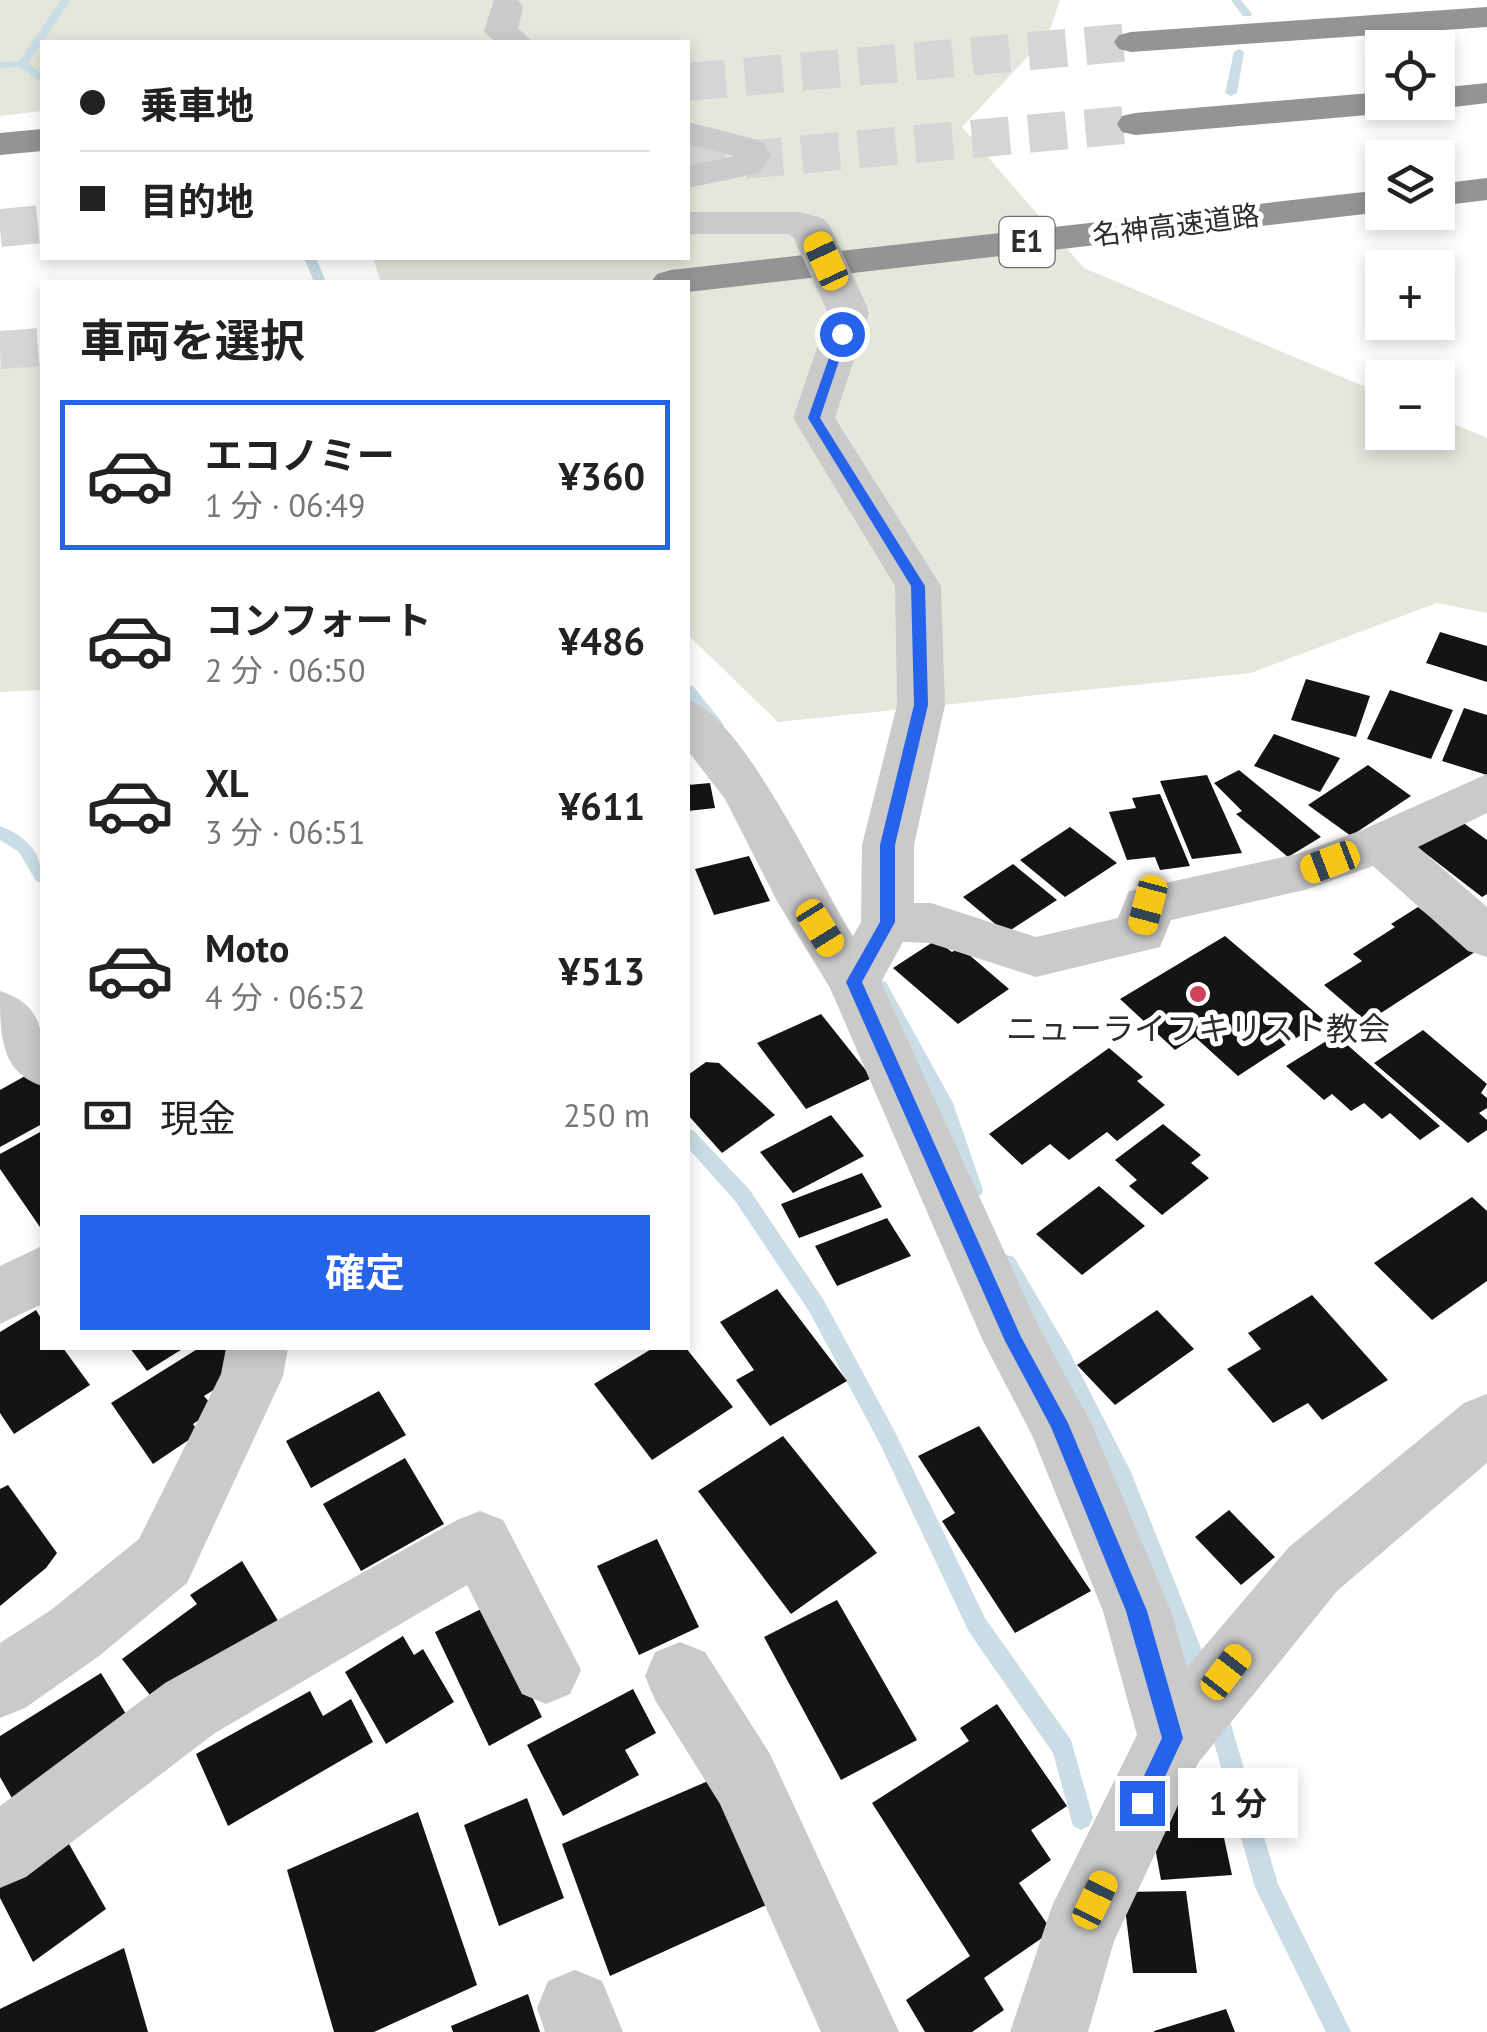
<!DOCTYPE html>
<html lang="ja">
<meta charset="utf-8">
<style>
body{margin:0;font-family:"PT Sans","Noto Sans JP",sans-serif;background:#f6f6f6;color:#222;height:100vh;display:flex;flex-direction:column;font-size:38px;white-space:nowrap}
*{box-sizing:border-box;margin:0}
p{font-size:32px;color:#767676}
.icon{flex:none;width:55px;height:55px;fill:none;stroke:currentColor;stroke-width:2;stroke-linecap:round;stroke-linejoin:round}
.map{position:relative;flex:1;overflow:hidden}
.drawer{position:absolute;left:40px;top:280px;width:650px;height:1070px;display:flex;flex-direction:column;background:#fff;border-radius:0px;box-shadow:0 5px 15px #0003}
.drawer>*{flex:none}
.guide{position:absolute;left:40px;top:40px;width:650px;height:220px;border-radius:0px;box-shadow:0 5px 15px #0003;display:grid;align-content:center;height:220px;padding:0 40px;background:#fff}
.controls{position:absolute;left:1365px;top:30px;display:grid;gap:20px}
.controls a{display:grid;place-items:center;width:90px;height:90px;border-radius:0px;background:#fff;box-shadow:0 5px 15px #0003;font-size:50px}
.end{position:absolute;width:45px;height:45px;margin:-22px;border:12px solid #2563eb;background:#fff;box-shadow:0 0 0 5px #fff}
.from{border-radius:50%}
.bubble{position:absolute;height:70px;border-radius:0px;background:#fff;box-shadow:0 5px 15px #0003;font-size:32px;font-weight:700;line-height:70px;text-align:center}
.car{position:absolute;width:30px;height:60px;margin:-30px -15px;border-radius:12px;box-shadow:0 0 8px 2px #0007;background:linear-gradient(#f5c518 24%,#345 0 40%,#f5c518 0 76%,#345 0 86%,#f5c518 0)}
.guide b{display:flex;align-items:center;gap:35px;height:95px;font-size:38px}
.guide b+b{border-top:2px solid #e0e0e0}
.guide i{width:25px;height:25px;background:#222}
ul{padding:0;list-style:none}
li{display:flex;align-items:center;gap:30px;height:150px;margin:0 20px 15px;padding:0 20px;border:5px solid transparent;border-radius:0px}
li div{flex:1}
li b{display:block;font-size:38px}
li em{font-style:normal;font-weight:700}
li.on{border-color:#2563eb}
li>.icon{width:90px;height:90px;stroke-width:1.5}
h2{padding:0 40px;font-size:45px;line-height:120px}
.pay{display:flex;align-items:center;gap:25px;height:110px;padding:0 40px;font-size:38px}
.pay p{margin-inline-start:auto}
.primary-button{display:flex;gap:20px;margin-top:auto;padding:20px 40px}
.primary-button a{flex:1;height:115px;border-radius:0px;background:#2563eb;color:#fff;font-size:40px;font-weight:700;line-height:115px;text-align:center}
.map>svg:first-child{display:block}
</style>
<div class="map">
<svg width="1487" height="2032" viewBox="0 0 1487 2032">
<rect width="100%" height="100%" fill="#fff"/>
<g fill="#e4e8dc">
<polygon points="0,0 1060,0 1048,35 962,127 1084,268 1382,394 1382,432 1438,432 1438,417 1487,438 1487,613 1437,603 1251,673 778,722 688,635 688,282 381,282 373,258 688,258 688,42 42,42 42,111 0,116"/>
<polygon points="0,335 42,365 42,690 0,692"/>
</g>
<g fill="none" stroke-linecap="round" stroke-linejoin="round">
<g fill="#cadde6" fill-rule="evenodd">
<polygon points="61,0 71,0 28,63 42,75 42,83 19,67 0,68 0,62 19,61"/>
<polygon points="1231,0 1241,0 1252,14 1251,16 1243,16"/>
<polygon points="1239,49 1244,52 1237,93 1231,96 1225,93 1234,52"/>
<polygon points="304,258 316,258 326,282 314,282"/>
<polygon points="688,685 693,686 721,721 724,725 721,729 711,729 688,700"/>
<path d="M 0,826 C 29,838 42,852 42,883 L 36,881 L 19,852 L 0,840 Z"/>
<polygon points="880,980 886,982 953,1103 983,1190 981,1195 974,1198 967,1195 965,1190 935,1104 871,987"/>
<polygon points="688,1129 694,1131 749,1189 823,1299 894,1430 985,1618 1071,1740 1093,1818 1089,1826 1081,1830 1073,1826 1053,1753 969,1632 880,1444 809,1311 735,1201 688,1148"/>
<polygon points="1007,1255 1014,1257 1069,1351 1131,1472 1213,1678 1210,1686 1202,1689 1194,1686 1115,1482 1055,1363 997,1263 1000,1257"/>
<polygon points="1216,1700 1224,1703 1227,1711 1278,1884 1351,2032 1326,2032 1255,1887 1205,1711 1208,1703"/>
</g>
</g>
<g fill="#141414">
<polygon points="1440,632 1487,646 1487,682 1426,663"/>
<polygon points="1306,679 1370,696 1356,737 1291,720"/>
<polygon points="1390,690 1453,710 1431,759 1367,739"/>
<polygon points="1464,708 1487,715 1487,775 1442,761"/>
<polygon points="1274,734 1340,758 1320,792 1254,766"/>
<polygon points="1368,765 1411,796 1351,836 1308,805"/>
<polygon points="1239,770 1321,837 1288,857 1236,814 1242,811 1214,783"/>
<polygon points="1207,775 1242,853 1192,859 1160,781"/>
<polygon points="710,783 715,808 688,811 688,785"/>
<polygon points="1160,794 1190,866 1160,870 1155,857 1127,860 1109,812 1136,808 1132,798"/>
<polygon points="1458,819 1487,840 1487,894 1482,897 1416,846"/>
<polygon points="1070,827 1117,863 1065,897 1020,860"/>
<polygon points="749,856 770,901 714,915 695,869"/>
<polygon points="1013,864 1057,900 1006,933 963,897"/>
<polygon points="1418,907 1475,952 1367,1022 1324,985 1362,961 1353,954 1395,927 1391,924"/>
<polygon points="1225,936 1324,1020 1238,1076 1195,1037 1175,1050 1120,999"/>
<polygon points="936,940 952,952 960,947 1009,989 958,1024 893,968"/>
<polygon points="821,1014 872,1078 806,1109 757,1043"/>
<polygon points="1423,1030 1487,1084 1481,1093 1487,1098 1487,1108 1479,1113 1487,1120 1487,1130 1468,1143 1374,1063"/>
<polygon points="1336,1035 1440,1126 1420,1140 1390,1113 1382,1119 1364,1103 1351,1111 1332,1094 1324,1100 1286,1066"/>
<polygon points="1109,1048 1143,1077 1137,1081 1165,1105 1117,1141 1107,1132 1069,1160 1050,1144 1022,1165 989,1134"/>
<polygon points="706,1062 719,1063 775,1115 722,1153 688,1115 688,1075"/>
<polygon points="34,1071 42,1082 42,1124 0,1147 0,1090"/>
<polygon points="831,1115 864,1156 793,1193 760,1152"/>
<polygon points="1163,1124 1201,1155 1191,1163 1209,1178 1162,1215 1129,1186 1137,1180 1115,1160"/>
<polygon points="42,1131 42,1230 0,1169 0,1154"/>
<polygon points="862,1173 882,1207 799,1238 781,1204"/>
<polygon points="1099,1186 1145,1226 1082,1275 1036,1234"/>
<polygon points="1472,1197 1487,1211 1487,1281 1432,1320 1374,1263"/>
<polygon points="887,1218 911,1256 837,1286 815,1246"/>
<polygon points="777,1289 847,1381 770,1426 736,1380 754,1370 720,1322"/>
<polygon points="1312,1295 1388,1380 1322,1420 1308,1403 1273,1423 1227,1369 1261,1349 1248,1333"/>
<polygon points="36,1310 42,1320 42,1348 63,1348 90,1385 14,1434 0,1413 0,1332"/>
<polygon points="1157,1310 1194,1349 1115,1405 1077,1365"/>
<polygon points="130,1348 184,1348 147,1371"/>
<polygon points="199,1348 246,1348 230,1357 242,1372 204,1396 215,1409 193,1424 199,1433 153,1464 111,1403"/>
<polygon points="653,1348 686,1348 733,1407 652,1460 594,1384"/>
<polygon points="379,1391 406,1435 311,1488 286,1441"/>
<polygon points="979,1426 1091,1591 1015,1633 942,1521 955,1513 918,1456"/>
<polygon points="783,1436 877,1553 791,1614 698,1491"/>
<polygon points="405,1458 444,1524 361,1571 323,1504"/>
<polygon points="8,1485 57,1553 46,1568 0,1606 0,1489"/>
<polygon points="1229,1510 1275,1557 1241,1585 1195,1537"/>
<polygon points="657,1539 699,1627 639,1655 597,1566"/>
<polygon points="242,1561 280,1624 153,1699 122,1659 197,1604 190,1595"/>
<polygon points="837,1600 917,1740 841,1780 764,1637"/>
<polygon points="487,1606 542,1717 489,1746 435,1632"/>
<polygon points="403,1636 414,1655 423,1649 454,1702 386,1744 345,1672"/>
<polygon points="101,1673 132,1724 13,1800 0,1777 0,1736"/>
<polygon points="633,1689 656,1733 625,1750 639,1775 563,1816 527,1745"/>
<polygon points="310,1691 323,1716 351,1699 373,1742 228,1826 196,1754"/>
<polygon points="997,1704 1067,1806 1031,1830 1051,1860 1019,1883 1052,1931 984,1978 1004,2010 972,2032 925,2032 906,2000 970,1956 872,1803 969,1741 960,1728"/>
<polygon points="1210,1773 1232,1875 1161,1880 1152,1831 1178,1774"/>
<polygon points="722,1775 775,1901 610,1976 562,1844"/>
<polygon points="527,1798 564,1898 499,1926 464,1825"/>
<polygon points="418,1812 477,1985 374,2032 334,2032 287,1870"/>
<polygon points="65,1837 106,1909 33,1962 0,1898 0,1881"/>
<polygon points="1186,1891 1197,1973 1133,1973 1123,1892"/>
<polygon points="124,1948 148,2032 0,2032 0,2009"/>
<polygon points="528,1994 540,2032 453,2032 451,2026"/>
<polygon points="1226,2009 1235,2032 1154,2032 1154,2031"/>
</g>
<g fill="none" stroke-linecap="round" stroke-linejoin="round">
<g stroke="#d5d5d5" stroke-width="38" stroke-dasharray="38 19" stroke-linecap="butt">
<polyline points="688,82 1131,42"/>
<polyline points="688,165 1135,124"/>
<polyline points="0,228 42,224"/>
<polyline points="0,350 42,347"/>
</g>
<g fill="#cacaca" fill-rule="evenodd">
<path d="M 494,0 L 518,0 L 523,7 L 518,28 L 533,42 C 514,42 496,48 484,31 Z"/>
<polygon points="688,122 762,141 771,155 759,173 688,188 688,166 734,156 688,144"/>
<path d="M 688,212 L 799,212 L 812,215 L 832,235 L 826,243 C 810,247 802,245 789,234 L 688,234 Z"/>
<path d="M 849,301 L 863,305 L 869,313 L 835,418 L 941,586 L 945,705 L 914,845 L 914,903 L 931,903 L 1036,937 L 1118,918 L 1129,891 L 1297,854 L 1362,830 L 1487,774 L 1487,813 L 1418,847 L 1487,907 L 1487,957 L 1468,951 L 1373,866 L 1305,890 L 1171,920 L 1160,947 L 1036,977 L 930,943 L 903,942 L 881,982 L 1038,1325 L 1091,1423 L 1171,1611 L 1187,1667 L 1289,1547 L 1464,1403 L 1487,1394 L 1487,1463 L 1337,1591 L 1198,1763 L 1114,1941 L 1088,2032 L 1010,2032 L 1052,1906 L 1137,1735 L 1103,1611 L 1032,1435 L 983,1341 L 830,988 L 777,901 L 725,799 L 688,751 L 688,700 C 743,716 819,883 853,936 L 861,922 L 862,845 L 897,705 L 895,586 L 793,418 L 829,313 L 835,305 Z"/>
<path d="M 0,991 C 50,1007 42,1042 42,1086 C 0,1072 0,1034 0,991 Z"/>
<polygon points="42,1246 42,1304 0,1324 0,1266"/>
<polygon points="226,1348 288,1348 283,1376 187,1583 99,1656 25,1708 0,1718 0,1643 51,1610 139,1539 221,1374"/>
<polygon points="480,1511 503,1520 581,1670 570,1694 546,1704 522,1694 467,1585 215,1733 26,1877 0,1888 0,1806 165,1683 457,1520"/>
<polygon points="680,1642 705,1652 770,1754 899,2032 821,2032 720,1804 655,1700 645,1676 655,1652"/>
<polygon points="575,1970 602,1981 623,2032 545,2032 537,2008 548,1981"/>
</g>
<g fill="#949494" fill-rule="evenodd">
<polygon points="1487,7 1487,27 1131,52 1119,49 1114,42 1119,35 1131,32"/>
<polygon points="1487,83 1487,103 1438,109 1424,102 1438,102 1438,88"/>
<polygon points="1382,92 1382,102 1408,102 1403,109 1391,113 1135,135 1122,132 1117,124 1122,116 1135,113"/>
<polygon points="42,129 42,151 0,155 0,133"/>
<polygon points="1487,178 1487,200 1438,206 1438,184"/>
<polygon points="1382,190 1382,212 688,292 688,282 651,282 657,274 671,270"/>
</g>
<polyline stroke="#cacaca" stroke-width="38" points="813,235 849,313"/>
</g>
<polygon fill="#2563eb" points="838,332 848,334 820,418 925,586 928,705 895,845 895,922 862,982 1021,1337 1068,1423 1147,1611 1183,1738 1149,1811 1142,1814 1134,1811 1131,1803 1162,1738 1126,1611 1051,1427 1005,1341 846,982 880,922 880,845 914,705 911,586 808,418"/>
<circle fill="#cf4459" stroke="#fff" stroke-width="4" cx="1198" cy="994" r="10"/>
<g text-anchor="middle" stroke-width="10" stroke-linejoin="round" paint-order="stroke">
<g font-size="28" fill="#2d2d2d" stroke="#fff">
<text transform="translate(1176 225) rotate(-7)" y="10">名神高速道路</text>
</g>
<rect fill="#fff" stroke="#6c6c6c" stroke-width="2.5" x="999.5" y="217" width="55" height="50" rx="8"/>
<g font-size="30" font-weight="bold" fill="#2d2d2d">
<text x="1027" y="252">E1</text>
</g>
<g font-size="32" fill="#2d2d2d" stroke="#fff">
<text x="1198" y="1040">ニューライフキリスト教会</text>
</g>
</g>
</svg>
<div class="controls">
<a><svg class="icon" aria-label="locate" viewBox="0 0 24 24"><circle cx="12" cy="12" r="6"/><path d="M12 2v4M12 18v4M2 12h4M18 12h4"/></svg></a>
<a><svg class="icon" aria-label="layers" viewBox="0 0 24 24"><path d="M12 4l9 5-9 5-9-5zM3 14l9 5 9-5"/></svg></a>
<a>+</a>
<a>−</a>
</div>
<i class="end from" style="left:842px;top:334px"></i>
<i class="end" style="left:1142px;top:1803px"></i>
<div class="bubble" style="left:1178px;top:1768px;width:120px">1 分</div>
<i class="car" style="left:826px;top:261px;rotate:335deg"></i>
<i class="car" style="left:1330px;top:862px;rotate:249deg"></i>
<i class="car" style="left:1148px;top:905px;rotate:195deg"></i>
<i class="car" style="left:820px;top:928px;rotate:148deg"></i>
<i class="car" style="left:1226px;top:1672px;rotate:38deg"></i>
<i class="car" style="left:1095px;top:1900px;rotate:26deg"></i>
<div class="guide">
<b><i class="from"></i>乗車地</b>
<b><i></i>目的地</b>
</div>
<section class="drawer">
<h2>車両を選択</h2>
<ul>
<li class="on"><svg class="icon" aria-label="car" viewBox="0 0 24 24"><path d="M5 17H2v-5l4-1 3-4h7l3 4 3 1v5h-3M9 17h6M6 11h13"/><circle cx="7" cy="17" r="2"/><circle cx="17" cy="17" r="2"/></svg><div><b>エコノミー</b><p>1 分 · 06:49</p></div><em>¥360</em></li>
<li><svg class="icon" aria-label="car" viewBox="0 0 24 24"><path d="M5 17H2v-5l4-1 3-4h7l3 4 3 1v5h-3M9 17h6M6 11h13"/><circle cx="7" cy="17" r="2"/><circle cx="17" cy="17" r="2"/></svg><div><b>コンフォート</b><p>2 分 · 06:50</p></div><em>¥486</em></li>
<li><svg class="icon" aria-label="car" viewBox="0 0 24 24"><path d="M5 17H2v-5l4-1 3-4h7l3 4 3 1v5h-3M9 17h6M6 11h13"/><circle cx="7" cy="17" r="2"/><circle cx="17" cy="17" r="2"/></svg><div><b>XL</b><p>3 分 · 06:51</p></div><em>¥611</em></li>
<li><svg class="icon" aria-label="car" viewBox="0 0 24 24"><path d="M5 17H2v-5l4-1 3-4h7l3 4 3 1v5h-3M9 17h6M6 11h13"/><circle cx="7" cy="17" r="2"/><circle cx="17" cy="17" r="2"/></svg><div><b>Moto</b><p>4 分 · 06:52</p></div><em>¥513</em></li>
</ul>
<div class="pay"><svg class="icon" aria-label="cash" viewBox="0 0 24 24"><path d="M3 7h18v10H3z"/><circle cx="12" cy="12" r="2"/></svg>現金<p>250 m</p></div>
<div class="primary-button"><a>確定</a></div>
</section>
</div>
